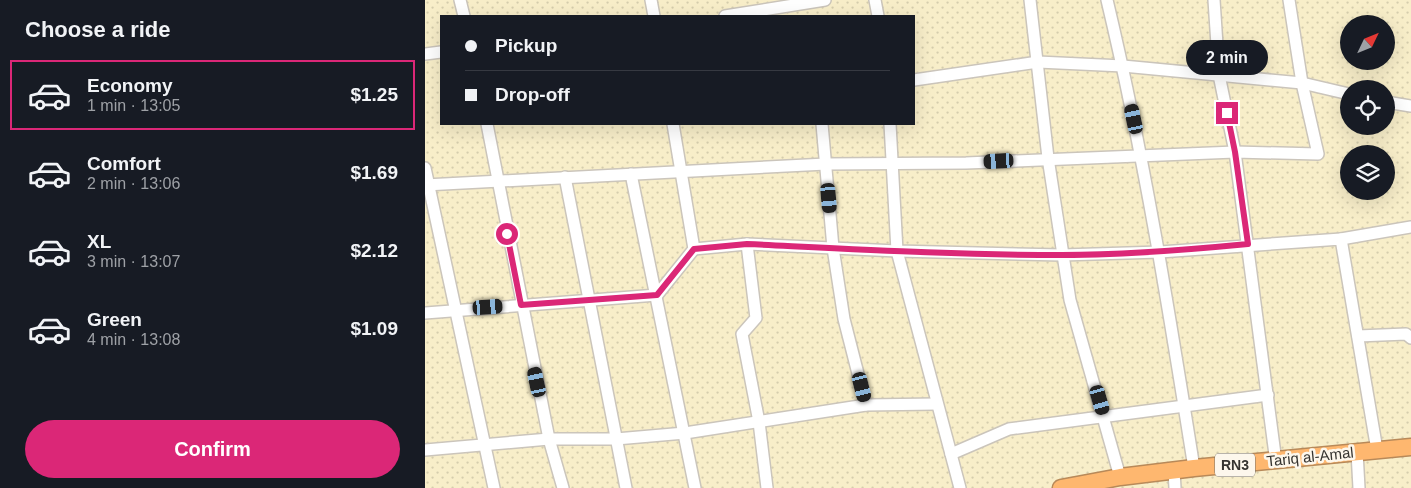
<!DOCTYPE html>
<meta charset="utf-8">
<style>
body{margin:0;font-family:Arial,sans-serif;background:#242831;color:#f1f3f6;height:100vh;display:flex;flex-direction:column;font-size:19px;white-space:nowrap}
*{box-sizing:border-box;margin:0}
p{font-size:16px;color:#9ea1a6}
.icon{flex:none;width:28px;height:28px;fill:none;stroke:currentColor;stroke-width:2;stroke-linecap:round;stroke-linejoin:round}
.map{position:relative;flex:1;overflow:hidden}
.details{display:flex;flex-direction:column;background:#171b24;width:425px}
.details>*{flex:none}
.guide{position:absolute;left:15px;top:15px;width:475px;height:110px;border-radius:0px;box-shadow:0 5px 20px #0002;display:grid;align-content:center;height:110px;padding:0 25px;background:#171b24}
.needle{width:32px;rotate:47deg}
.fabs{position:absolute;left:915px;top:15px;display:grid;gap:10px}
.fabs a{display:grid;place-items:center;width:55px;height:55px;border-radius:50%;background:#171b24;box-shadow:0 5px 20px #0002;font-size:25px}
.end{position:absolute;width:22px;height:22px;margin:-11px;border:6px solid #db2777;background:#fff;box-shadow:0 0 0 2px #fff}
.from{border-radius:50%}
.bubble{position:absolute;height:35px;border-radius:18px;background:#171b24;box-shadow:0 5px 20px #0002;font-size:16px;font-weight:800;line-height:35px;text-align:center}
.car{position:absolute;width:15px;height:30px;margin:-15px -8px;border-radius:6px;box-shadow:0 0 4px 1px #0007;background:linear-gradient(#222 24%,#8ab4d8 0 40%,#222 0 76%,#8ab4d8 0 86%,#222 0)}
.guide b{display:flex;align-items:center;gap:18px;height:48px;font-size:19px}
.guide b+b{border-top:1px solid #363941}
.guide i{width:12px;height:12px;background:#f1f3f6}
ul{padding:0;list-style:none}
li{display:flex;align-items:center;gap:15px;height:70px;margin:0 10px 8px;padding:0 15px;border:2px solid transparent;border-radius:0px}
li div{flex:1}
li b{display:block;font-size:19px}
li em{font-style:normal;font-weight:800}
li.active{border-color:#db2777}
li>.icon{width:45px;height:45px;stroke-width:1.5}
h2{padding:0 25px;font-size:22px;line-height:60px}
.action{display:flex;gap:10px;margin-top:auto;padding:10px 25px}
.action a{flex:1;height:58px;border-radius:30px;background:#db2777;color:#fff;font-size:20px;font-weight:800;line-height:58px;text-align:center}
main{display:flex;flex:1;min-height:0}
.map>svg:first-child{display:block}
</style>
<main>
<section class="details">
<h2>Choose a ride</h2>
<ul>
<li class="active"><svg class="icon" aria-label="car" viewBox="0 0 24 24"><path d="M5 17H2v-5l4-1 3-4h7l3 4 3 1v5h-3M9 17h6M6 11h13"/><circle cx="7" cy="17" r="2"/><circle cx="17" cy="17" r="2"/></svg><div><b>Economy</b><p>1 min · 13:05</p></div><em>$1.25</em></li>
<li><svg class="icon" aria-label="car" viewBox="0 0 24 24"><path d="M5 17H2v-5l4-1 3-4h7l3 4 3 1v5h-3M9 17h6M6 11h13"/><circle cx="7" cy="17" r="2"/><circle cx="17" cy="17" r="2"/></svg><div><b>Comfort</b><p>2 min · 13:06</p></div><em>$1.69</em></li>
<li><svg class="icon" aria-label="car" viewBox="0 0 24 24"><path d="M5 17H2v-5l4-1 3-4h7l3 4 3 1v5h-3M9 17h6M6 11h13"/><circle cx="7" cy="17" r="2"/><circle cx="17" cy="17" r="2"/></svg><div><b>XL</b><p>3 min · 13:07</p></div><em>$2.12</em></li>
<li><svg class="icon" aria-label="car" viewBox="0 0 24 24"><path d="M5 17H2v-5l4-1 3-4h7l3 4 3 1v5h-3M9 17h6M6 11h13"/><circle cx="7" cy="17" r="2"/><circle cx="17" cy="17" r="2"/></svg><div><b>Green</b><p>4 min · 13:08</p></div><em>$1.09</em></li>
</ul>
<div class="action"><a>Confirm</a></div>
</section>
<div class="map">
<svg width="986" height="488" viewBox="0 0 986 488">
<defs>
<pattern id="sand-dots" width="8" height="8" patternUnits="userSpaceOnUse" patternTransform="scale(1.25)"><rect width="8" height="8" fill="#f8eec9"/><path d="M2 2h.1M6 6h.1" fill="none" stroke="#d5cdad" stroke-width="1.8" stroke-linecap="round"/></pattern>
</defs>
<rect width="100%" height="100%" fill="#fdf7ec"/>
<path fill="url(#sand-dots)" fill-rule="evenodd" d="M 0,0 L 986,0 L 986,488 L 0,488 ZM 16,16 L 489,16 L 489,124 L 16,124 ZM 924,24 L 961,24 L 961,61 L 924,61 ZM 924,89 L 961,89 L 961,126 L 924,126 ZM 924,154 L 961,154 L 961,191 L 924,191 Z"/>
<g fill="none" stroke-linecap="round" stroke-linejoin="round">
<g stroke="#cbc5bb" stroke-width="14">
<g id="minor">
<polyline points="35,0 39,16"/>
<polyline points="226,0 229,16"/>
<polyline points="450,0 453,16"/>
<polyline points="605,0 623,158 645,300 695,477"/>
<path d="M 682,0 C 719,155 744,311 769,468"/>
<polyline points="789,0 794,75 810,152 851,462"/>
<polyline points="300,16 400,0"/>
<polyline points="0,54 16,52"/>
<polyline points="489,80 613,62 698,66 877,83 924,94"/>
<polyline points="961,102 986,106"/>
<polyline points="62,124 124,439 138,488"/>
<polyline points="397,124 408,248 419,319 441,405"/>
<polyline points="465,124 472,251 535,488"/>
<polyline points="0,168 69,488"/>
<polyline points="206,174 270,488"/>
<polyline points="140,177 201,488"/>
<polyline points="0,185 401,164 541,163 810,152 893,154 877,83 864,0"/>
<polyline points="916,239 986,227"/>
<polyline points="322,244 331,318 317,334 334,422 342,488"/>
<polyline points="269,249 322,244 472,251 637,255 735,252 916,239 952,450"/>
<polyline points="0,313 232,295 269,249 248,124"/>
<polyline points="933,336 981,334 986,338"/>
<polyline points="0,450 124,439 191,439 260,433 441,405 512,404"/>
<polyline points="932,452 934,488"/>
<polyline points="526,454 584,429 843,395"/>
<polyline points="749,471 750,488"/>
</g>
</g>
<g stroke="#b88959" stroke-width="19">
<polyline id="highway" points="636,488 695,477 769,468 986,447"/>
</g>
<use href="#minor" stroke="#fff" stroke-width="11"/>
<use href="#highway" stroke="#feb76f" stroke-width="16"/>
</g>
<g fill="none" stroke-linecap="round" stroke-linejoin="round">
<path stroke="#db2777" stroke-width="6" d="M 82,234 L 96,305 L 232,295 L 269,249 L 322,244 C 427,249 532,255 637,255 C 699,255 761,250 823,244 L 810,152 L 802,113"/>
</g>
<g text-anchor="middle" stroke-width="5" stroke-linejoin="round" paint-order="stroke">
<rect fill="#fdf7ec" stroke="#726e68" stroke-width="1" x="790" y="453.5" width="40" height="23" rx="4"/>
<g font-size="14" font-weight="bold" fill="#363430">
<text x="810" y="470">RN3</text>
</g>
<g font-size="15" fill="#363430" stroke="#fdf7ec">
<text transform="translate(885 457) rotate(-6)" y="5">Tariq al-Amal</text>
</g>
</g>
</svg>
<div class="fabs">
<a><svg class="needle" viewBox="-14 -14 28 28"><path d="M0-13l5 13h-10z" fill="#e53935"/><path d="M0 13l5-13h-10z" fill="#9ea1a6"/></svg></a>
<a><svg class="icon" aria-label="locate" viewBox="0 0 24 24"><circle cx="12" cy="12" r="6"/><path d="M12 2v4M12 18v4M2 12h4M18 12h4"/></svg></a>
<a><svg class="icon" aria-label="layers" viewBox="0 0 24 24"><path d="M12 4l9 5-9 5-9-5zM3 14l9 5 9-5"/></svg></a>
</div>
<i class="end from" style="left:82px;top:234px"></i>
<i class="end" style="left:802px;top:113px"></i>
<div class="bubble" style="left:761px;top:40px;width:82px">2 min</div>
<i class="car" style="left:709px;top:119px;rotate:348deg"></i>
<i class="car" style="left:574px;top:161px;rotate:267deg"></i>
<i class="car" style="left:404px;top:198px;rotate:175deg"></i>
<i class="car" style="left:63px;top:307px;rotate:86deg"></i>
<i class="car" style="left:112px;top:382px;rotate:348deg"></i>
<i class="car" style="left:437px;top:387px;rotate:166deg"></i>
<i class="car" style="left:675px;top:400px;rotate:164deg"></i>
<div class="guide">
<b><i class="from"></i>Pickup</b>
<b><i></i>Drop-off</b>
</div>
</div>
</main>
